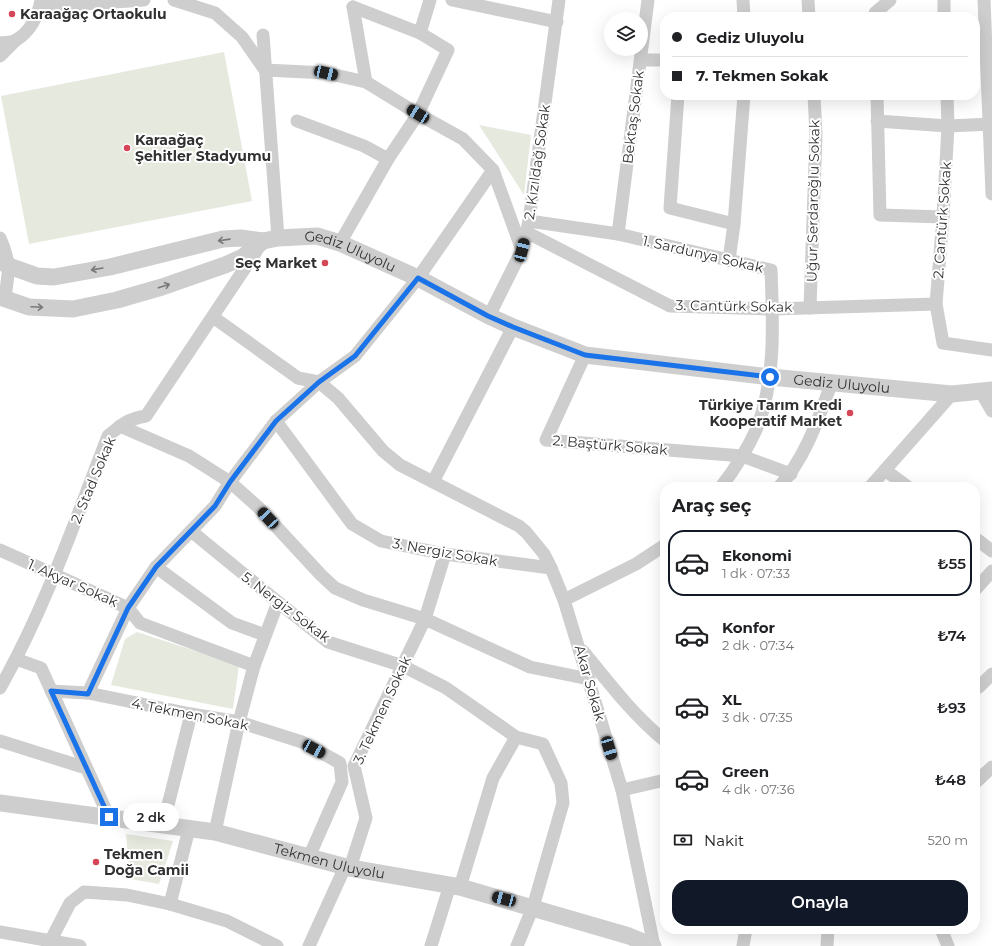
<!DOCTYPE html>
<html lang="tr">
<meta charset="utf-8">
<style>
body{margin:0;font-family:Montserrat,sans-serif;background:#f2f2f2;color:#202124;height:100vh;display:flex;flex-direction:column;font-size:15px;white-space:nowrap}
*{box-sizing:border-box;margin:0}
p{font-size:13px;color:#757577}
.icon{flex:none;width:22px;height:22px;fill:none;stroke:currentColor;stroke-width:2;stroke-linecap:round;stroke-linejoin:round}
.map{position:relative;flex:1;overflow:hidden}
.panel{position:absolute;left:660px;top:482px;width:320px;height:452px;display:flex;flex-direction:column;background:#fff;border-radius:16px;box-shadow:0 4px 16px #0002}
.panel>*{flex:none}
.hud{position:absolute;left:660px;top:12px;width:320px;height:88px;border-radius:16px;box-shadow:0 4px 16px #0002;display:grid;align-content:center;height:88px;padding:0 12px;background:#fff}
.tools{position:absolute;left:604px;top:12px;display:grid;gap:8px}
.tools a{display:grid;place-items:center;width:44px;height:44px;border-radius:50%;background:#fff;box-shadow:0 4px 16px #0002;font-size:20px}
.end{position:absolute;width:18px;height:18px;margin:-9px;border:5px solid #1a73e8;background:#fff;box-shadow:0 0 0 2px #fff}
.from{border-radius:50%}
.bubble{position:absolute;height:28px;border-radius:14px;background:#fff;box-shadow:0 4px 16px #0002;font-size:13px;font-weight:600;line-height:28px;text-align:center}
.car{position:absolute;width:12px;height:24px;margin:-12px -6px;border-radius:5px;box-shadow:0 0 3px 1px #0007;background:linear-gradient(#222 24%,#8ab4d8 0 40%,#222 0 76%,#8ab4d8 0 86%,#222 0)}
.hud b{display:flex;align-items:center;gap:14px;height:38px;font-size:15px}
.hud b+b{border-top:1px solid #e0e0e0}
.hud i{width:10px;height:10px;background:#202124}
ul{padding:0;list-style:none}
li{display:flex;align-items:center;gap:12px;height:66px;margin:0 8px 6px;padding:0 4px;border:2px solid transparent;border-radius:16px}
li div{flex:1}
li b{display:block;font-size:15px}
li em{font-style:normal;font-weight:600}
li.selected{border-color:#111827}
li>.icon{width:36px;height:36px;stroke-width:1.5}
h2{padding:0 12px;font-size:18px;line-height:48px}
.pay{display:flex;align-items:center;gap:10px;height:44px;padding:0 12px;font-size:15px}
.pay p{margin-inline-start:auto}
.button{display:flex;gap:8px;margin-top:auto;padding:8px 12px}
.button a{flex:1;height:46px;border-radius:16px;background:#111827;color:#fff;font-size:16px;font-weight:600;line-height:46px;text-align:center}
.map>svg:first-child{display:block}
</style>
<div class="map">
<svg width="992" height="946" viewBox="0 0 992 946">
<rect width="100%" height="100%" fill="#fff"/>
<g fill="#e5e9de">
<polygon points="224,52 252,201 29,244 1,96"/>
<polygon points="479,125 531,135 524,195"/>
<polygon points="137,632 239,665 233,709 111,685 125,639"/>
<polygon points="126,834 173,841 159,884 130,879"/>
</g>
<g fill="none" stroke-linecap="round" stroke-linejoin="round">
<g stroke="#cecece" stroke-width="13">
<polyline points="174,0 215,13 242,37 265,70 326,73 366,82 418,114 463,139 493,170 522,250"/>
<polyline points="452,0 557,22"/>
<polyline points="743,0 744,17"/>
<polyline points="808,0 809,17"/>
<polyline points="944,0 944,17"/>
<polyline points="984,0 992,194"/>
<polyline points="40,7 144,0"/>
<polyline points="353,7 366,82"/>
<polyline points="875,17 875,13 890,0"/>
<polyline points="420,33 430,0"/>
<polyline points="263,35 278,238"/>
<path d="M 0,43 C 5,42 12,43 16,40 C 30,32 38,16 41,0"/>
<polyline points="0,56 15,41"/>
<polyline points="641,60 665,60"/>
<polyline points="678,95 670,208 734,224"/>
<polyline points="877,95 880,215 943,217"/>
<polyline points="947,95 948,126 943,217 936,304 943,343 992,350"/>
<polyline points="297,121 364,146 388,159"/>
<polyline points="877,121 948,126 992,124"/>
<path d="M 529,221 L 618,234 L 771,270 C 773,320 776,383 756,430 C 747,450 734,470 721,487"/>
<polyline points="526,232 670,306 773,309 936,304"/>
<polyline points="618,234 648,0"/>
<polyline points="0,238 4,248 9,266 5,299"/>
<polyline points="340,243 388,159 418,114 448,50 420,33 353,7"/>
<polyline points="729,260 734,224 744,95"/>
<polyline points="810,308 816,134 814,95"/>
<polyline points="489,316 522,250 529,221 559,0"/>
<polyline points="213,317 298,378 319,382 338,398 383,451 400,465 519,526 526,532 544,554 551,568 564,600 622,790 654,946"/>
<polyline points="585,355 546,440 742,456 791,474"/>
<polyline points="981,392 992,411"/>
<polyline points="276,421 352,524 381,541 445,554 551,568"/>
<polyline points="120,426 189,456 230,482 258,507 321,575 335,588 363,600 425,619 530,667 589,679"/>
<polyline points="885,470 908,487"/>
<polyline points="433,482 513,327"/>
<path d="M 779,487 C 806,457 818,419 832,382"/>
<polyline points="870,487 952,394"/>
<polyline points="191,531 278,602 328,642 403,666 446,688 516,737 543,744 561,783 563,803 533,907 517,946"/>
<polyline points="975,538 992,551"/>
<polyline points="0,550 128,608 140,623 254,666"/>
<polyline points="156,567 232,623 265,635"/>
<polyline points="975,590 992,571"/>
<polyline points="564,600 636,564 665,545"/>
<path d="M 583,651 C 608,682 634,716 665,741"/>
<polyline points="16,659 41,668 109,817"/>
<path d="M 0,688 C 45,609 75,521 108,436 C 122,424 128,419 146,416 L 257,250"/>
<polyline points="975,689 979,687 992,674"/>
<polyline points="51,691 88,693 191,714 239,722 302,742 340,763 342,782 309,857"/>
<polyline points="88,693 128,608 156,567 215,506 230,482 276,421 319,382 355,356 418,278 493,170"/>
<polyline points="0,741 86,768"/>
<polyline points="975,783 992,767"/>
<polyline points="622,790 665,780"/>
<polyline points="163,825 191,714"/>
<polyline points="215,832 239,722 254,666 278,602"/>
<polyline points="350,868 366,818 354,766 425,619 445,554"/>
<polyline points="460,887 493,778 516,737"/>
<polyline points="170,904 189,829"/>
<polyline points="941,929 948,946"/>
<polyline points="0,932 80,946"/>
<polyline points="51,940 70,903 84,892 127,895 170,904 227,921 277,946"/>
<polyline points="309,946 345,867"/>
<polyline points="431,946 450,885"/>
<polyline points="743,946 746,929"/>
<polyline points="827,946 828,929"/>
</g>
<g stroke="#cecece" stroke-width="17">
<path id="s1" d="M 0,261 L 9,266 L 37,276 L 54,277 L 110,267 L 223,239 L 241,238 L 263,241 L 278,238 L 317,236 L 340,243 L 418,278 L 489,316 L 513,327 L 585,355 L 770,377 L 952,394 L 992,390"/>
<polyline points="0,297 29,307 73,309 117,300 162,287 225,265 243,257 263,241"/>
<path id="s2" d="M 0,803 L 215,832 L 350,868 L 460,887 L 629,936 L 653,946"/>
</g>
</g>
<defs><path id="oneway-shaft" d="M-6 0H5M1.5-3L5.5 0L1.5 3" fill="none" stroke-width="1.6" stroke-linecap="round" stroke-linejoin="round"/></defs>
<g stroke="#787878">
<use href="#oneway-shaft" transform="translate(224 240) rotate(172)"/>
<use href="#oneway-shaft" transform="translate(97 269) rotate(170)"/>
<use href="#oneway-shaft" transform="translate(164 286) rotate(-18)"/>
<use href="#oneway-shaft" transform="translate(37 307) rotate(3)"/>
</g>
<g fill="none" stroke-linecap="round" stroke-linejoin="round">
<polyline stroke="#1a73e8" stroke-width="5" points="109,817 51,691 88,694 128,608 156,567 215,506 230,482 276,421 319,382 355,356 418,278 488,316 513,327 585,355 770,377"/>
</g>
<g fill="#d54758" stroke="#fff" stroke-width="1.5">
<circle cx="12" cy="14" r="4"/>
<circle cx="127" cy="148" r="4"/>
<circle cx="325" cy="263" r="4"/>
<circle cx="850" cy="413" r="4"/>
<circle cx="96" cy="862" r="4"/>
</g>
<g text-anchor="middle" stroke-width="4" stroke-linejoin="round" paint-order="stroke">
<g font-size="14" font-weight="bold" fill="#313131" stroke="#fff" text-anchor="start">
<text x="20" y="19">Karaağaç Ortaokulu</text>
<text x="135" y="145">Karaağaç<tspan x="135" dy="16">Şehitler Stadyumu</tspan></text>
<text x="317" y="268" text-anchor="end">Seç Market</text>
<text x="842" y="410" text-anchor="end">Türkiye Tarım Kredi<tspan x="842" dy="16">Kooperatif Market</tspan></text>
<text x="104" y="859">Tekmen<tspan x="104" dy="16">Doğa Camii</tspan></text>
</g>
<g font-size="14" fill="#313131" stroke="#fff">
<text transform="translate(633 117) rotate(-83)" y="5">Bektaş Sokak</text>
<text transform="translate(537 162) rotate(-82)" y="5">2. Kızıldağ Sokak</text>
<text transform="translate(813 201) rotate(-89)" y="5">Uğur Serdaroğlu Sokak</text>
<text transform="translate(942 220) rotate(-86)" y="5">2. Cantürk Sokak</text>
<text dy="5" stroke="none"><textPath href="#s1" startOffset="361">Gediz Uluyolu</textPath></text>
<text transform="translate(703 254) rotate(13)" y="5">1. Sardunya Sokak</text>
<text transform="translate(734 306) rotate(1)" y="5">3. Cantürk Sokak</text>
<text dy="5" stroke="none"><textPath href="#s1" startOffset="877">Gediz Uluyolu</textPath></text>
<text transform="translate(610 445) rotate(5)" y="5">2. Baştürk Sokak</text>
<text transform="translate(93 480) rotate(-67)" y="5">2. Stad Sokak</text>
<text transform="translate(445 552) rotate(10)" y="5">3. Nergiz Sokak</text>
<text transform="translate(73 583) rotate(24)" y="5">1. Akyar Sokak</text>
<text transform="translate(286 607) rotate(37)" y="5">5. Nergiz Sokak</text>
<text transform="translate(590 683) rotate(74)" y="5">Akar Sokak</text>
<text transform="translate(382 710) rotate(-65)" y="5">3. Tekmen Sokak</text>
<text transform="translate(190 714) rotate(11)" y="5">4. Tekmen Sokak</text>
<text dy="5" stroke="none"><textPath href="#s2" startOffset="335">Tekmen Uluyolu</textPath></text>
</g>
</g>
</svg>
<div class="tools">
<a><svg class="icon" aria-label="layers" viewBox="0 0 24 24"><path d="M12 4l9 5-9 5-9-5zM3 14l9 5 9-5"/></svg></a>
</div>
<i class="end from" style="left:770px;top:377px"></i>
<i class="end" style="left:109px;top:817px"></i>
<div class="bubble" style="left:123px;top:803px;width:56px">2 dk</div>
<i class="car" style="left:326px;top:73px;rotate:103deg"></i>
<i class="car" style="left:418px;top:114px;rotate:302deg"></i>
<i class="car" style="left:522px;top:250px;rotate:14deg"></i>
<i class="car" style="left:268px;top:518px;rotate:317deg"></i>
<i class="car" style="left:609px;top:748px;rotate:163deg"></i>
<i class="car" style="left:314px;top:749px;rotate:118deg"></i>
<i class="car" style="left:504px;top:899px;rotate:285deg"></i>
<div class="hud">
<b><i class="from"></i>Gediz Uluyolu</b>
<b><i></i>7. Tekmen Sokak</b>
</div>
<section class="panel">
<h2>Araç seç</h2>
<ul>
<li class="selected"><svg class="icon" aria-label="car" viewBox="0 0 24 24"><path d="M5 17H2v-5l4-1 3-4h7l3 4 3 1v5h-3M9 17h6M6 11h13"/><circle cx="7" cy="17" r="2"/><circle cx="17" cy="17" r="2"/></svg><div><b>Ekonomi</b><p>1 dk · 07:33</p></div><em>₺55</em></li>
<li><svg class="icon" aria-label="car" viewBox="0 0 24 24"><path d="M5 17H2v-5l4-1 3-4h7l3 4 3 1v5h-3M9 17h6M6 11h13"/><circle cx="7" cy="17" r="2"/><circle cx="17" cy="17" r="2"/></svg><div><b>Konfor</b><p>2 dk · 07:34</p></div><em>₺74</em></li>
<li><svg class="icon" aria-label="car" viewBox="0 0 24 24"><path d="M5 17H2v-5l4-1 3-4h7l3 4 3 1v5h-3M9 17h6M6 11h13"/><circle cx="7" cy="17" r="2"/><circle cx="17" cy="17" r="2"/></svg><div><b>XL</b><p>3 dk · 07:35</p></div><em>₺93</em></li>
<li><svg class="icon" aria-label="car" viewBox="0 0 24 24"><path d="M5 17H2v-5l4-1 3-4h7l3 4 3 1v5h-3M9 17h6M6 11h13"/><circle cx="7" cy="17" r="2"/><circle cx="17" cy="17" r="2"/></svg><div><b>Green</b><p>4 dk · 07:36</p></div><em>₺48</em></li>
</ul>
<div class="pay"><svg class="icon" aria-label="cash" viewBox="0 0 24 24"><path d="M3 7h18v10H3z"/><circle cx="12" cy="12" r="2"/></svg>Nakit<p>520 m</p></div>
<div class="button"><a>Onayla</a></div>
</section>
</div>
